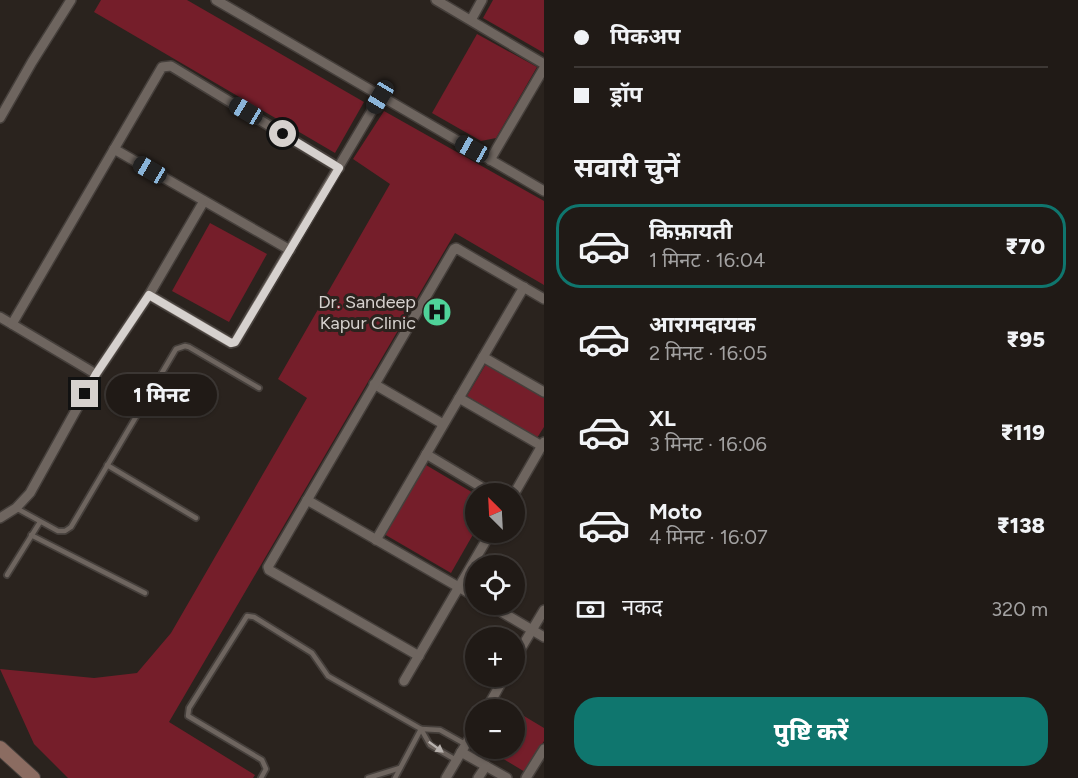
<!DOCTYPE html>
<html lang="hi">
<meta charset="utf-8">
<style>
body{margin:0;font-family:Figtree,"Noto Sans Devanagari",sans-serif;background:#28231f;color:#f1f3f6;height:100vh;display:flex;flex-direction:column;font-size:22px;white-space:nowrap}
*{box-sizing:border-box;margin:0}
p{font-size:20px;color:#a2a1a1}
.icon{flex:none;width:33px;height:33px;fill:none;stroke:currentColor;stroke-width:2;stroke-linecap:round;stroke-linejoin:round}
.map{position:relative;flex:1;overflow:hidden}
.panel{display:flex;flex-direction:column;background:#201a16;width:534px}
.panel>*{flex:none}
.guide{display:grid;align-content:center;height:132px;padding:0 30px;background:#201a16}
.needle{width:39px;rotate:336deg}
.fabs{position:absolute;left:465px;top:483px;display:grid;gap:12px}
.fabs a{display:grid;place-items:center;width:60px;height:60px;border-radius:50%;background:#201a16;box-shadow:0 2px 4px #0004,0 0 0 2px #3d3835;font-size:30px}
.end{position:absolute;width:27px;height:27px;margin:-14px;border:8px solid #d6d1ce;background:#111;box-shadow:0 0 0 3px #111}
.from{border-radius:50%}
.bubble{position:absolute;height:42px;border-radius:21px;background:#201a16;box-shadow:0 2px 4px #0004,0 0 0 2px #3d3835;font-size:20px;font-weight:800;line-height:42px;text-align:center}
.car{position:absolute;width:18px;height:36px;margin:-18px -9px;border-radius:8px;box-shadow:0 0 4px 2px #0007;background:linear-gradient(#222 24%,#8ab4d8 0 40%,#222 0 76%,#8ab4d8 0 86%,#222 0)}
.guide b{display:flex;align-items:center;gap:21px;height:57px;font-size:22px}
.guide b+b{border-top:2px solid #3d3835}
.guide i{width:15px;height:15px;background:#f1f3f6}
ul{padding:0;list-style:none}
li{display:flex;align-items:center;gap:18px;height:84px;margin:0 12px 9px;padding:0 18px;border:3px solid transparent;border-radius:24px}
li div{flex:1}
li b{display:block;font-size:22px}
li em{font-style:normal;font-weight:800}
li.current{border-color:#0f766e}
li>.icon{width:54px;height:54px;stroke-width:1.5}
h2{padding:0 30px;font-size:27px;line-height:72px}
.pay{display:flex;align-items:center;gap:15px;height:66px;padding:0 30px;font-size:22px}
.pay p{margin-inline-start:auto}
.button{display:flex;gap:12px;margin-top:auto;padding:12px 30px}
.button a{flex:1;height:69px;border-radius:24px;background:#0f766e;color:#fff;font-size:24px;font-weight:800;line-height:69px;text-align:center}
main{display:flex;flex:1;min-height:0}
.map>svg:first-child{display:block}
</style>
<main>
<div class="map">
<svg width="544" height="778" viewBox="0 0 544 778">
<rect width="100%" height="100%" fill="#2a231e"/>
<g fill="#751e2a">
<polygon points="101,0 187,0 364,102 335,153 94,12"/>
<polygon points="493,0 544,0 544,53 483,18"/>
<polygon points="477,34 537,67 496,138 481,141 432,113"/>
<polygon points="384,111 544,201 544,285 455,233 169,722 255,775 253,778 68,778 34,744 0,669 94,678 137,673 171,633 307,398 278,379 390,184 353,159"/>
<polygon points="210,223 267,254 229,322 172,291"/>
<polygon points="486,364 544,398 544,427 537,438 467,396"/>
<polygon points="426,465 475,494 475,531 451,573 384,534"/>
<polygon points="514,710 544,728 544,741 525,772 487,749 514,748"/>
</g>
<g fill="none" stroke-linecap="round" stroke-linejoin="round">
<g stroke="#453f3b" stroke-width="8">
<g id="lane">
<polyline points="107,465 196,518"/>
<polyline points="16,508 58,531 65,531 71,527 176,349 185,346 189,347 259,388"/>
<polyline points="31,535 145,593"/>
<polyline points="7,575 40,522"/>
<polyline points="421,729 440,730 465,744"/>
<polyline points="261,778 266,769 262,760 188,716 189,708 247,616 254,617 312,653 328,676 421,729 430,745 456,760"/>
<polyline points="368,778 400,768"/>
<polyline points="395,778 421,729"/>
</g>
</g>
<g stroke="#453f3b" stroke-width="12">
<g id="street">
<polyline points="216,0 544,191"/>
<polyline points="436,0 544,64"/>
<polyline points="471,20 482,0"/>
<polyline points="0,118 32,62 71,0"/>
<polyline points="114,149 290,250"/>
<polyline points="490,160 544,68"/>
<polyline points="149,295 231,343 235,342 380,97"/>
<polyline points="0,317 96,374"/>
<polyline points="12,324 162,67 171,66 339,168"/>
<polyline points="483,357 544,392"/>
<polyline points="374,384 443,424"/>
<polyline points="459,398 542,446"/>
<polyline points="426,454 493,494"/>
<polyline points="514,494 544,442"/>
<polyline points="307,500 476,597"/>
<polyline points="0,518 16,508 30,493 96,374 149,295 204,201"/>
<polyline points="376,540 524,287"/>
<polyline points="488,604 544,637"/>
<polyline points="419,656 269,570 268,567 454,249 456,248 544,299"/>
<polyline points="514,660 544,610"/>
<polyline points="404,681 491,532"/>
<polyline points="486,710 505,676"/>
<polyline points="461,752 507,778"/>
<polyline points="446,778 476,727"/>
<polyline points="478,778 486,766"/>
<polyline points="526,778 544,749"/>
</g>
</g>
<g stroke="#453f3b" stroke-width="16">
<polyline id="secondary" points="0,748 33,778"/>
</g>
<use href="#lane" stroke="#6e655f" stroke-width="4.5"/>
<use href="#street" stroke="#6e655f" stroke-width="9"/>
<use href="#secondary" stroke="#8b6c61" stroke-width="14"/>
</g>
<defs><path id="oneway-solid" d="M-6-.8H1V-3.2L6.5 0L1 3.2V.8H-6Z" transform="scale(1.5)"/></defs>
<use fill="#b7b1ad" href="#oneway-solid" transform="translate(436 747) rotate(36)"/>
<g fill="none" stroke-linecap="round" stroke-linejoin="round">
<polyline stroke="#d6d1ce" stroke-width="8" points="85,394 96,374 149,295 231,343 235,342 339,168 283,134"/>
</g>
<defs>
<g id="hospital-disc" transform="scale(1.5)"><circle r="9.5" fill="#4fd399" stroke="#2a231e"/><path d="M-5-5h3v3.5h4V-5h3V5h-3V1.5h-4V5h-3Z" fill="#111"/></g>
</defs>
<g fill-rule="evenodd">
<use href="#hospital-disc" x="437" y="312"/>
</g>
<g text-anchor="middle" stroke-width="6" stroke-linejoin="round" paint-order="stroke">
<g font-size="18" fill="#d6d1ce" stroke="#2a231e" text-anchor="end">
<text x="416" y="308">Dr. Sandeep<tspan x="416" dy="21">Kapur Clinic</tspan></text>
</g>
</g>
</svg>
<div class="fabs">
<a><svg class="needle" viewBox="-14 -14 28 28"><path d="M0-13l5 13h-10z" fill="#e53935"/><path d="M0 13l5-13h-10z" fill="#a2a1a1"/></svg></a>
<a><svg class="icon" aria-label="locate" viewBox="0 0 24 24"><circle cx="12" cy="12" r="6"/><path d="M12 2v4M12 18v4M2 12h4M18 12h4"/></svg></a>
<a>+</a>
<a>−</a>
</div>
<i class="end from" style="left:283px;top:134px"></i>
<i class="end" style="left:85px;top:394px"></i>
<div class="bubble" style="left:106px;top:374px;width:111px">1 मिनट</div>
<i class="car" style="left:380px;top:97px;rotate:211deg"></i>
<i class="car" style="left:246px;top:111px;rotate:301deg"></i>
<i class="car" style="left:472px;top:149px;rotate:299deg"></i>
<i class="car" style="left:150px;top:170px;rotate:300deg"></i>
</div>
<section class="panel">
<div class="guide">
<b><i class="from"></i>पिकअप</b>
<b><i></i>ड्रॉप</b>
</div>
<h2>सवारी चुनें</h2>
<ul>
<li class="current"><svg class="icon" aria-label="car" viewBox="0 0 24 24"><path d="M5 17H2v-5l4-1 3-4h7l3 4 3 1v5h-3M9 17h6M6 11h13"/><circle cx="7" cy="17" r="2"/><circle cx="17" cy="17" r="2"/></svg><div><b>किफ़ायती</b><p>1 मिनट · 16:04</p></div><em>₹70</em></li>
<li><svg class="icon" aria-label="car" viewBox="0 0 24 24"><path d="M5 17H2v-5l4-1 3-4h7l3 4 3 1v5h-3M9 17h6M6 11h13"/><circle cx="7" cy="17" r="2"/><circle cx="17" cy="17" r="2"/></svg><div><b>आरामदायक</b><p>2 मिनट · 16:05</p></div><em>₹95</em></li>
<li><svg class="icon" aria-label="car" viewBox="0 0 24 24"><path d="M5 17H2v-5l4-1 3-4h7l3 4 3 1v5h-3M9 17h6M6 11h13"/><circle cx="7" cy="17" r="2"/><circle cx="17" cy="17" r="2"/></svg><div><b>XL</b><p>3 मिनट · 16:06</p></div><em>₹119</em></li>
<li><svg class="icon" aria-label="car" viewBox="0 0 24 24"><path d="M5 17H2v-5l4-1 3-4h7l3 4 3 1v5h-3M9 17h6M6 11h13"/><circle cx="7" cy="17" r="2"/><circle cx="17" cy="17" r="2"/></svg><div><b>Moto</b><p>4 मिनट · 16:07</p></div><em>₹138</em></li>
</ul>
<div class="pay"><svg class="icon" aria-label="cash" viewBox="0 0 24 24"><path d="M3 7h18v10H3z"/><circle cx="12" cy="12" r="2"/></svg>नकद<p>320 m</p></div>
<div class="button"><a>पुष्टि करें</a></div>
</section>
</main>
